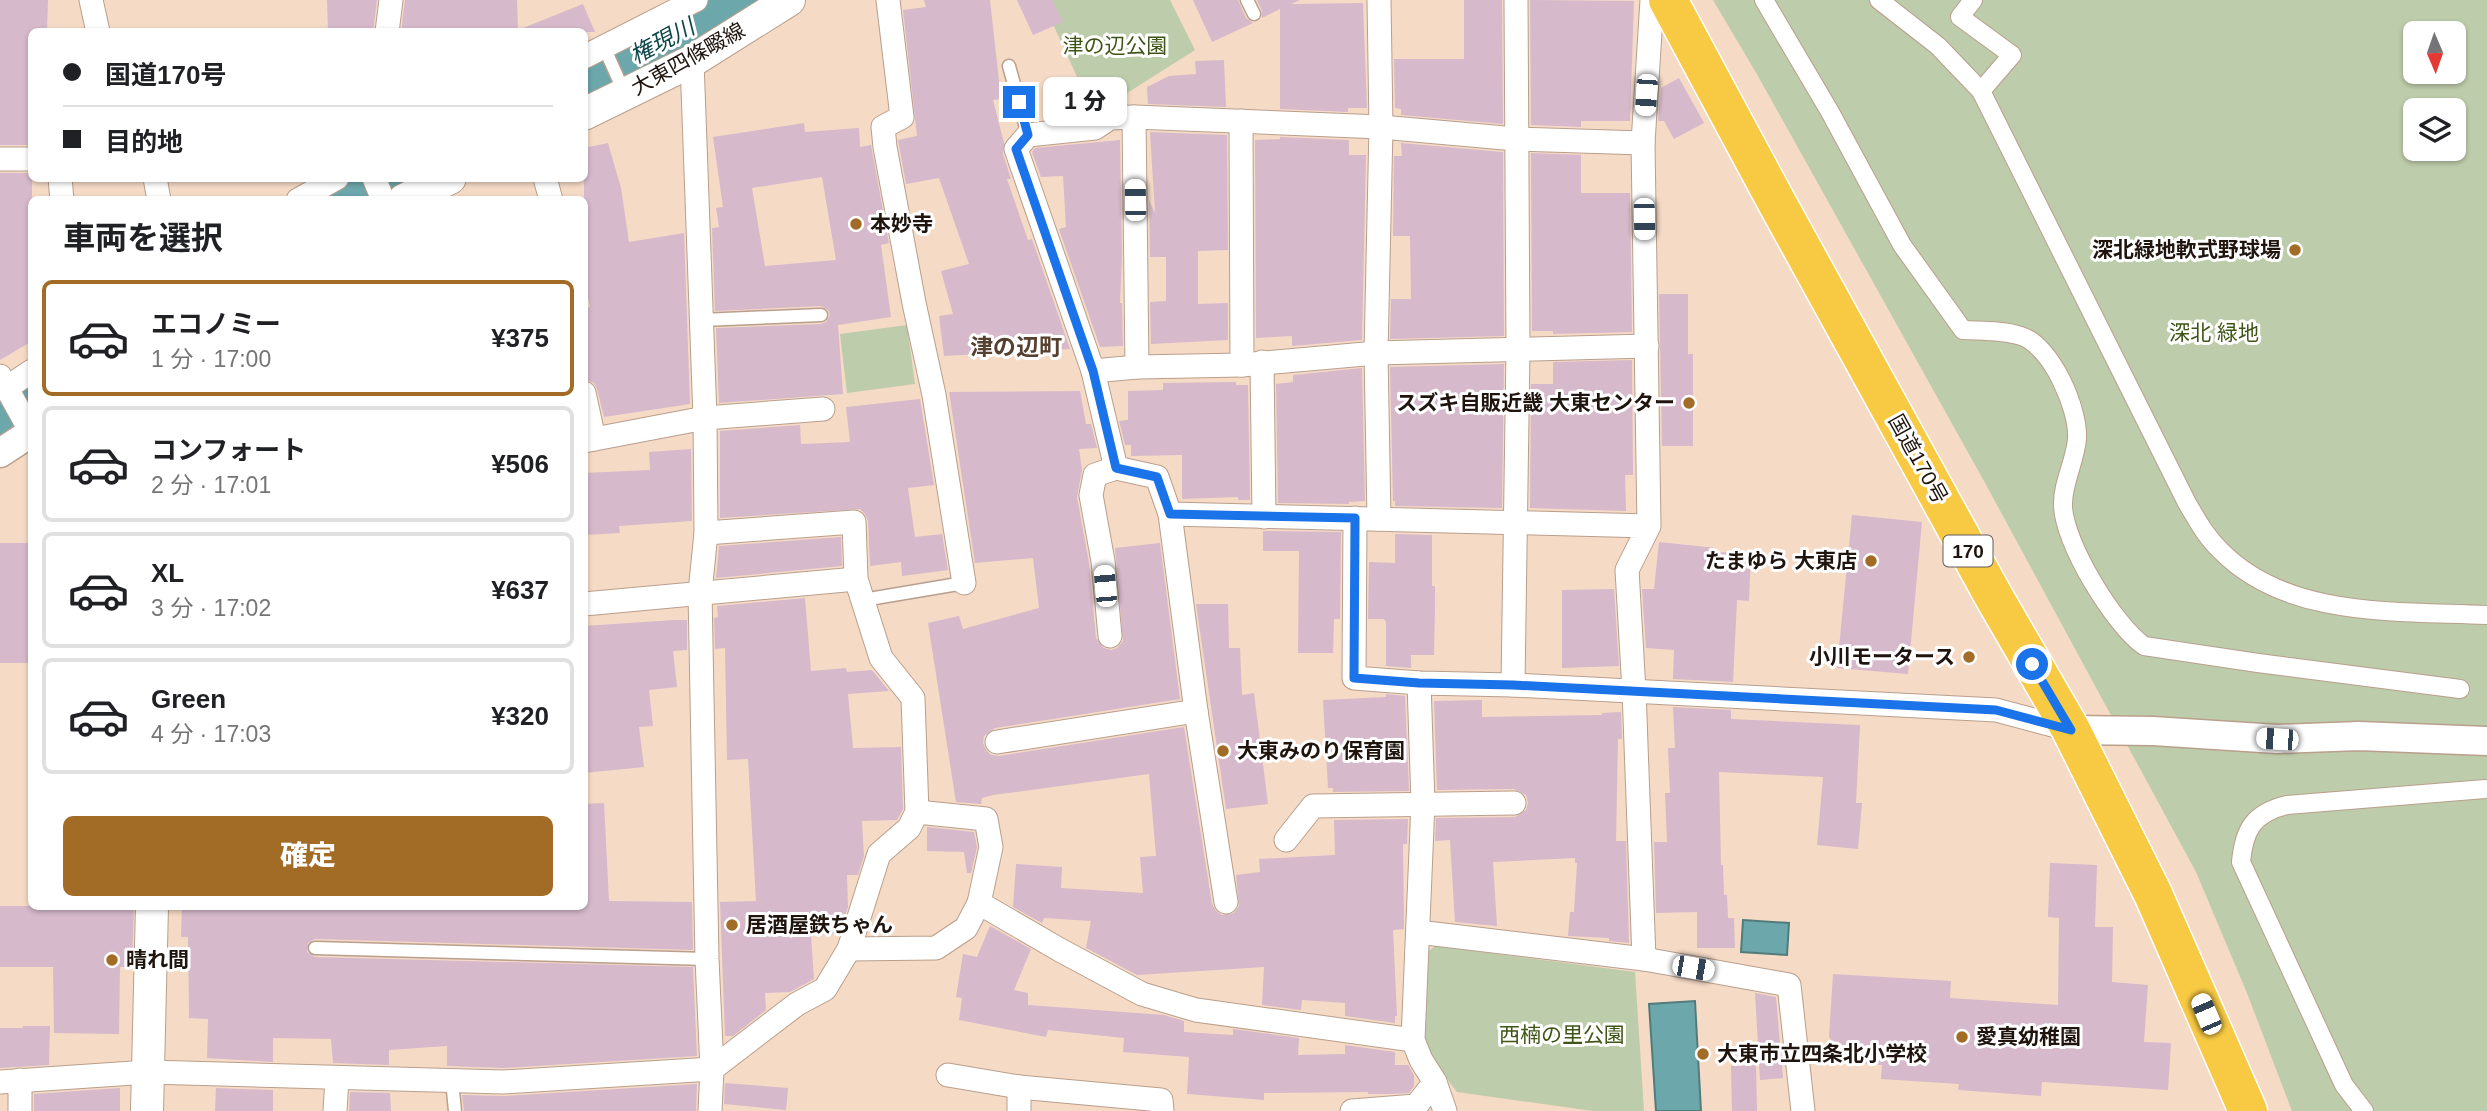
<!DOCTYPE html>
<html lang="ja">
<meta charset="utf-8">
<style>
body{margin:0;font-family:Helvetica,"Noto Sans JP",sans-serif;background:#f6f6f6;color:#202124;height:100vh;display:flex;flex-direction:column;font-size:26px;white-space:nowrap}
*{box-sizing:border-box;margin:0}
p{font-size:23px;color:#757577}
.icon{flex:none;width:38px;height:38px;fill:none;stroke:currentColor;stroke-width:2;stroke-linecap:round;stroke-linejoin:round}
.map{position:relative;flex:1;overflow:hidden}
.drawer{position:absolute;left:28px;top:196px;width:560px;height:714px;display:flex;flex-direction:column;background:#fff;border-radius:10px;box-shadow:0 2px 5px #0004}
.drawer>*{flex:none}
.banner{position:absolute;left:28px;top:28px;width:560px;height:154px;border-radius:10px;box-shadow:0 2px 5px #0004;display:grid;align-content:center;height:154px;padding:0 35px;background:#fff}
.needle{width:46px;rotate:178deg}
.controls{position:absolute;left:2403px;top:21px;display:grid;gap:14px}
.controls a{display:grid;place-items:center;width:63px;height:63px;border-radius:10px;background:#fff;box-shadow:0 2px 5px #0004;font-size:35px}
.end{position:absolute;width:32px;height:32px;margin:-16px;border:9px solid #1a73e8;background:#fff;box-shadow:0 0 0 4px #fff}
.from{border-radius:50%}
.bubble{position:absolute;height:49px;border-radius:10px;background:#fff;box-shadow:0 2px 5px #0004;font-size:23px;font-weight:800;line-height:49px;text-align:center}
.car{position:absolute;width:21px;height:42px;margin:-21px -10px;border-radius:9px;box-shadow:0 0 5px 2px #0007;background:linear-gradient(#fff 24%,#345 0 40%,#fff 0 76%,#345 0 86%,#fff 0)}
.banner b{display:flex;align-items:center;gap:24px;height:66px;font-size:26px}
.banner b+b{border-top:2px solid #e0e0e0}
.banner i{width:18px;height:18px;background:#202124}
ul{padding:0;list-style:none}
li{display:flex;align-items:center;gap:21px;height:116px;margin:0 14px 10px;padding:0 21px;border:4px solid #e0e0e0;border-radius:10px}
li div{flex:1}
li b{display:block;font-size:26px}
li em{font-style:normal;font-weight:800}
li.selected{border-color:#a26b26}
li>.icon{width:63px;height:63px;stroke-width:1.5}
h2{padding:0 35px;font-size:32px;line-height:84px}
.button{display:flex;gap:14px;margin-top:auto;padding:14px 35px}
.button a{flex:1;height:80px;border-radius:10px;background:#a26b26;color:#fff;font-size:28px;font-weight:800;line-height:80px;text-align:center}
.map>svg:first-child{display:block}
</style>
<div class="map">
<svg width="2487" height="1111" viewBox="0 0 2487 1111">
<rect width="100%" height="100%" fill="#f5dac6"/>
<g fill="#bdccaa" fill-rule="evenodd">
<polygon points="1042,0 1170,0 1195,50 1094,114"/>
<path d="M 1713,0 L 2487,0 L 2487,1111 L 2292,1111 L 2247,993 L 2196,872 L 1984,481 L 1758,76 ZM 2415,33 L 2454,33 L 2454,72 L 2415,72 ZM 2415,110 L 2454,110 L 2454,149 L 2415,149 Z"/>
<polygon points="907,325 915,384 847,393 840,334"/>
<polygon points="1435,946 1635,972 1644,1111 1593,1111 1457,1092 1440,1070 1420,1032 1421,957"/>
</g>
<g fill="#6ba7ab" stroke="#547b7c" stroke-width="2">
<polygon points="1743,920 1789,923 1787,955 1741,952"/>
<polygon points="1695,1001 1701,1111 1656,1111 1649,1004"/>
</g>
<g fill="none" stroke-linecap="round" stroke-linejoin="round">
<g stroke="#6ba7ab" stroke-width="52">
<polyline points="584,81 739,0"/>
<polyline points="346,200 385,178"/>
<polyline points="0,418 32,397"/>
</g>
</g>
<g fill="#d6b9cb" fill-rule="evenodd">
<polygon points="0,0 48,0 47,32 32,32 32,145 0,145"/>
<polygon points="327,0 377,0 373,32 328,32"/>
<polygon points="405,0 517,0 518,30 583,4 595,32 401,32"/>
<polygon points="924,0 990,0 1001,99 993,100 1004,143 1003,154 1011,179 1007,179 1028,240 1032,239 1070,349 944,356 939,316 953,314 941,271 969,264 939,178 906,184 898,140 917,136 903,10 926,7"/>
<polygon points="1017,0 1053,0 1063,22 1033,35"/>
<polygon points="1193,0 1238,0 1246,18 1253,23 1212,42"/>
<polygon points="1257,0 1300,0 1291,4 1363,3 1367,108 1348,108 1348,112 1280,109 1280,9 1262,18 1262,11"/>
<polygon points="1464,0 1502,0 1503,124 1401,115 1401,109 1395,108 1394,59 1464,59"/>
<polygon points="1530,0 1634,1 1630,121 1581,121 1581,127 1531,125"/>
<polygon points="1224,60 1226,107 1148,104 1147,87 1169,76 1196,74 1195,61"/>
<polygon points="1679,78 1704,123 1674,139 1664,121 1658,121 1661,88"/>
<polygon points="1095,81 1105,102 1075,116 1068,117 1059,97"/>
<path d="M 804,123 L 805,132 L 859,128 L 860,147 L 871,145 L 889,243 L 881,245 L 891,317 L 838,325 L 843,394 L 719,403 L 716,328 L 821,324 L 826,322 L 830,315 L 828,310 L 821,306 L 715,311 L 712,228 L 719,227 L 716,208 L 723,207 L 713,137 ZM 822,177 L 836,260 L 765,266 L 752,188 Z"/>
<polygon points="1150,132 1227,135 1228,250 1198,251 1198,304 1228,303 1228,340 1151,344 1150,302 1166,301 1166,257 1150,257 1149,200 1155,213"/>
<polygon points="1280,137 1349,140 1349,155 1366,155 1362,340 1292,346 1292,336 1256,338 1255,140 1280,139"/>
<polygon points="1120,140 1122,258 1120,303 1122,303 1123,346 1100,347 1059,229 1066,227 1063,176 1041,177 1032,152 1035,148"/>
<polygon points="608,143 621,188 629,242 684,233 690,404 604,417 597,389 594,383 584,379 584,308 590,307 584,277 584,148"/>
<polygon points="1401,143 1503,152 1504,336 1390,339 1391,299 1411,299 1410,236 1393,236 1394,156 1402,156"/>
<polygon points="1531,153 1581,155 1581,193 1630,193 1632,332 1553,334 1553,331 1532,331"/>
<polygon points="0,173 32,173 32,341 0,360"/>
<polygon points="1659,294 1688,294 1688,354 1693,354 1693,446 1662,446"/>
<polygon points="1632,360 1633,475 1625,475 1626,511 1530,508 1531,384 1553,384 1553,362"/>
<polygon points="1504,364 1502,508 1395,506 1395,501 1393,501 1390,367"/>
<polygon points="1362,368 1365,501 1349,502 1349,504 1278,503 1276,384 1293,382 1293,375"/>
<polygon points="1236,382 1236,385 1248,385 1250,500 1238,500 1238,497 1182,499 1182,455 1131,456 1131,445 1125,445 1119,421 1128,420 1128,391 1163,390 1163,383"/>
<polygon points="1080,391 1086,424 1091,424 1097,448 1079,449 1082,470 1077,497 1089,563 1096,638 1104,648 1111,650 1117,648 1123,641 1115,548 1160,543 1180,699 995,728 984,736 983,743 986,750 991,755 999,756 1184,727 1212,904 1216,911 1222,915 1234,913 1239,906 1236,875 1260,872 1259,859 1335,855 1334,820 1408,819 1407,844 1403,844 1404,929 1393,930 1397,1016 1395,1016 1395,1023 1345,1016 1345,1003 1302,1000 1301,1010 1262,1005 1264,967 1137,975 1086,948 1091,921 1044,918 1042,923 1013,907 1016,864 1062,867 1061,888 1143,893 1140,857 1156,856 1149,774 993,795 982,798 981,804 956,802 928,623 959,616 963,629 1039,608 1033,558 975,563 949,392"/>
<polygon points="920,399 934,485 908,488 915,537 942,534 948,570 902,576 901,562 870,566 868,521 865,514 860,509 720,518 720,431 800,425 801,444 850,442 846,407"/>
<polygon points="691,449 692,521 619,526 620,533 584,535 584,473 650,470 649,452"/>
<polygon points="1852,515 1922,522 1908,674 1837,668"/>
<polygon points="1263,531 1341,532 1340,619 1334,619 1333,653 1298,653 1299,551 1263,551"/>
<polygon points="1395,534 1432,535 1432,586 1435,586 1435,606 1434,655 1411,655 1411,668 1386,666 1386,622 1384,619 1368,619 1369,562 1395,563"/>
<polygon points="841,537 842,566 716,578 719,546"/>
<polygon points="1659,542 1716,548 1716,552 1751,553 1749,601 1737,600 1733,682 1673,679 1674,650 1646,648 1642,589 1654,589"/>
<rect x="0" y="543" width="32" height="120"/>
<polygon points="1614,589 1619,666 1562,668 1562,590"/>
<polygon points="805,598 811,671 846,668 847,672 872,670 889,691 848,694 853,748 901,747 903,809 897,820 862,821 864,856 858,875 847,875 848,907 839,934 811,935 814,979 790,992 765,993 766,1010 733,1036 725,1036 720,902 756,901 748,759 727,760 725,648 715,649 714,618 718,617 717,606"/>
<polygon points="1196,604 1228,604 1229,648 1240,648 1242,695 1254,693 1268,804 1226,809"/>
<polygon points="674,620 687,620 687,650 673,651 677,687 649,690 653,726 639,727 644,767 584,773 584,626"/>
<polygon points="1386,694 1405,696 1409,791 1333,792 1333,788 1328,788 1323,700 1386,697"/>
<polygon points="1482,700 1482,717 1602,715 1602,713 1621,712 1622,739 1618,739 1616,841 1626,841 1629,943 1609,941 1609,938 1568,936 1570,912 1574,912 1577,863 1575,863 1575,858 1493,862 1497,926 1455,922 1450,840 1435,841 1436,818 1515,817 1526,810 1528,803 1526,795 1514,789 1437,790 1434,701"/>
<polygon points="1673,707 1731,710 1731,719 1860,725 1856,803 1862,803 1858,849 1817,845 1823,777 1719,772 1721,865 1723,865 1724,895 1727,895 1728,918 1734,918 1735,948 1697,948 1697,912 1656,913 1654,842 1667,842 1665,793 1670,793 1668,748 1675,748"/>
<polygon points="604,803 609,901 692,902 693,950 315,939 308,943 307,952 315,957 693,967 697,1056 503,1068 447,1066 447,1046 389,1050 389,1065 333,1063 331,1039 273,1038 273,1062 207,1058 208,1019 189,1018 188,937 181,937 182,906 584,906 584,804"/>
<polygon points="927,827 974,832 977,847 971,873 967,873 964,852 927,851"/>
<polygon points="2050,863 2097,865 2095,927 2113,927 2112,982 2148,985 2144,1042 2171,1043 2168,1090 2042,1082 2041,1096 1958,1090 1959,1084 1881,1079 1882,1065 1850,1063 1829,1037 1833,974 1951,981 1950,998 2058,1005 2059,918 2048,917"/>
<polygon points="0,906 134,906 132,967 120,967 119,1034 54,1033 53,967 0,967"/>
<polygon points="990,926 1031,949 1014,990 1028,993 1028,1005 1164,1015 1184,1021 1184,1032 1233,1035 1233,1029 1299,1038 1298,1055 1345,1054 1345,1045 1395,1052 1395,1065 1408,1065 1414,1075 1414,1086 1409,1093 1388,1094 1368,1094 1368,1092 1264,1093 1264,1100 1187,1094 1189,1057 1123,1052 1124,1038 1048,1030 1046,1037 959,1020 962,998 956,997 963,954 977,957"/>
<polygon points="1755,993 1776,997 1783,1078 1760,1080"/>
<polygon points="23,1026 50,1026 49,1065 0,1068 0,1028 23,1028"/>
<polygon points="1756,1065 1757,1111 1732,1111 1731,1066"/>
<polygon points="725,1083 788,1088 786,1110 724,1104"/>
<polygon points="697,1084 696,1111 464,1111 462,1095 504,1096"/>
<polygon points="120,1088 120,1111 34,1111 34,1094"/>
<polygon points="216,1088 273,1090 273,1111 215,1111"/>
<polygon points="350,1092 390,1093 391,1111 349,1111"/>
</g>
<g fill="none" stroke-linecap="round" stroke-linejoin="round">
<g stroke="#b99f8c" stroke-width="15">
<g id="service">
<polyline points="1247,0 1254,14"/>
<polyline points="604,47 625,94"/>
<polyline points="1009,66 1028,135"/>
<polyline points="701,320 821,315"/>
<polyline points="863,600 964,583"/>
<polyline points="315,948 707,959"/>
<polyline points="452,1081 455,1111"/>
</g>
</g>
<g stroke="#b99f8c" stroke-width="20">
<g id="pedestrian">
<path d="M 1764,0 L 1830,112 L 1902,245 L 1963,330 C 1982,331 2003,330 2021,336 C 2051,345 2079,409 2077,439 C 2075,462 2062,484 2063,506 C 2064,543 2114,625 2144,646 L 2258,663 L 2460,689"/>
<path d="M 1879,0 L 1938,46 L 1981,91 L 2187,503 C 2197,520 2206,537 2221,551 C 2288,619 2399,611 2487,615"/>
<polyline points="1973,0 1960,17 2012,55 1981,91"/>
<path d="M 2364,1111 L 2344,1085 L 2241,862 C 2244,830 2253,813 2287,805 L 2485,789"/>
</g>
</g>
<g stroke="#b99f8c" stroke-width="25">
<g id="minor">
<polyline points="91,0 98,32"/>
<polyline points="888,0 902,117 883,127 885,147 914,303 934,395 964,583"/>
<polyline points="1379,0 1381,127 1376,353 1379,519"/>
<polyline points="387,32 391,0"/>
<polyline points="584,57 696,0"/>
<polyline points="692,61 705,418 706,533 700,592 707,959 712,1069 710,1111"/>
<polyline points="1134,117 1137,367 1242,365 1376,353 1647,346"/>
<polyline points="1241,121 1242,365"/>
<polyline points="1643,143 1652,0"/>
<polyline points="0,159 32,159"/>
<polyline points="60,178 62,200"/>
<polyline points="155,178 159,200"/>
<polyline points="374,178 383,200"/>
<polyline points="545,178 551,200"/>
<polyline points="298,200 337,178"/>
<polyline points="1262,362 1264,517"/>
<polyline points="1093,371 1137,367"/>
<polyline points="0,376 31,432"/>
<polyline points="6,388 32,371"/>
<polyline points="584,393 594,439"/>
<polyline points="584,441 705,418 823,409"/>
<polyline points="1170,514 1196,711 1226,902"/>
<polyline points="1355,518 1354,678 1419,683 1513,685 1996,710 2071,730"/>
<polyline points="584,604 856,579"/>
<polyline points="1110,636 1103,561 1091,495 1095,475 1116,468"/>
<polyline points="1513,685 1518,350 1516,0"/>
<polyline points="997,742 1196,711"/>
<polyline points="917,812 986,819 991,847 979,903 1060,950 1142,994 1196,1010 1413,1040"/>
<polyline points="1286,840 1313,806 1514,803"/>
<polyline points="1418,932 1644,959 1789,985 1803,1111"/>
<polyline points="849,949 936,948 966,928 979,903"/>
<polyline points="1644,959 1634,691 1627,570 1649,526 1643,143 1516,139 1381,127 1134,117 1110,118 1095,128 1028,135 1016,149 1093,371 1116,468 1157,477 1170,514 1649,526"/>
<polyline points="948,1075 1019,1087 1161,1100 1162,1111"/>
<polyline points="20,1080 20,1111"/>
<polyline points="0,1082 148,1072 503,1082 712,1069 797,1004 825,989 849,949 879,854 909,828 917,812 913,698 881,658 856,579 854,522 706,533"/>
<polyline points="1435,1082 1445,1111"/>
<polyline points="335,1111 337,1079"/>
<polyline points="1019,1111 1019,1087"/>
<polyline points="1352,1111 1416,1106 1435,1082 1421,1060 1413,1040 1423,803 1419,683"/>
</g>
</g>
<g stroke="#b99f8c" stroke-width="31">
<g id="tertiary">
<polyline points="0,453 32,432"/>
<polyline points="2071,730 2153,731 2277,739 2359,736 2487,741"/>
</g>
</g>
<g stroke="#b99f8c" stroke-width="34">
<g id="secondary">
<polyline points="584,114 692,61 789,0"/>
<polyline points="404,200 450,178"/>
<polyline points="147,1111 152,906"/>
</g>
</g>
<g stroke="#fff" stroke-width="41">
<polyline id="trunk" points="1668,0 1776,201 1994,597 2071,730 2153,894 2248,1111"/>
</g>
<use href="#service" stroke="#fff" stroke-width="12"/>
<use href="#pedestrian" stroke="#fff" stroke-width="18"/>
<use href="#minor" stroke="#fff" stroke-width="23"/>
<use href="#tertiary" stroke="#fff" stroke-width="28"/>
<use href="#secondary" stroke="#fff" stroke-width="32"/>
<use href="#trunk" stroke="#f8ca44" stroke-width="38"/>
</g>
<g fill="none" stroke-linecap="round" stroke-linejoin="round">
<polyline stroke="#1a73e8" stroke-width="9" points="1019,102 1028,135 1016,149 1093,371 1116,468 1157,477 1170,514 1355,518 1354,678 1419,683 1513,685 1996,710 2071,730 2032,664"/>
</g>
<g fill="#a26b26" stroke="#fff" stroke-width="2.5">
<circle cx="856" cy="224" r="7"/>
<circle cx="2295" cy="250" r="7"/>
<circle cx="1689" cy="403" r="7"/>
<circle cx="1871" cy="561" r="7"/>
<circle cx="1969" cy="657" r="7"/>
<circle cx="1223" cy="751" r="7"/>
<circle cx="732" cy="925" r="7"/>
<circle cx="112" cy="960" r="7"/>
<circle cx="1962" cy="1037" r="7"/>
<circle cx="1703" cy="1054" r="7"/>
</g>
<g text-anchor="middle" stroke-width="6" stroke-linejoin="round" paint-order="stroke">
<rect fill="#fff" stroke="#625b56" stroke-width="2" x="1943.5" y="535.5" width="49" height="31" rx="5"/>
<g font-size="19" font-weight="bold" fill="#1f150e">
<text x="1968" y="558">170</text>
</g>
<g font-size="21" fill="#3f5516" stroke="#fff">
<text x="1115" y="53">津の辺公園</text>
<text x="2214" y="340">深北 緑地</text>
<text x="1562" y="1042">西楠の里公園</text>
</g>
<g font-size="21" fill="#1f150e" stroke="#fff">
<text transform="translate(688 59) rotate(-29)" y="7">大東四條畷線</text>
<text transform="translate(1918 459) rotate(61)" y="7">国道170号</text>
</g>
<g font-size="21" font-weight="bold" fill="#1f150e" stroke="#fff" text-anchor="start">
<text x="870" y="231">本妙寺</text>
<text x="2281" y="257" text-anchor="end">深北緑地軟式野球場</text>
<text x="1675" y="410" text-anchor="end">スズキ自販近畿 大東センター</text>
<text x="1857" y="568" text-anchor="end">たまゆら 大東店</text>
<text x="1955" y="664" text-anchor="end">小川モータース</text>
<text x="1237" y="758">大東みのり保育園</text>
<text x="746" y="932">居酒屋鉄ちゃん</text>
<text x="126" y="967">晴れ間</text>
<text x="1976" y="1044">愛真幼稚園</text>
<text x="1717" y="1061">大東市立四条北小学校</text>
</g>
<g font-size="23" font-style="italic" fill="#0d4549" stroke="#fff">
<text transform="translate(662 41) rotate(-28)" y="8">権現川</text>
</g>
<g font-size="23" font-weight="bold" fill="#56402f" stroke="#fff">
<text x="1016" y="355">津の辺町</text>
</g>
</g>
</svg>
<div class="controls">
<a><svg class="needle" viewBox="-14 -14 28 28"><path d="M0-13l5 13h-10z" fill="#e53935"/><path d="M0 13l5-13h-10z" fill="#757577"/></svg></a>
<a><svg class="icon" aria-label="layers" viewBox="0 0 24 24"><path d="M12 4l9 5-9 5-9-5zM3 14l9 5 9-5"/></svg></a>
</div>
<i class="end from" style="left:2032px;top:664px"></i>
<i class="end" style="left:1019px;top:102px"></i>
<div class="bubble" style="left:1043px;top:77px;width:84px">1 分</div>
<i class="car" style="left:1646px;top:95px;rotate:184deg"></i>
<i class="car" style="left:1135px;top:200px;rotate:359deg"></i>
<i class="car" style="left:1644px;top:219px;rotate:179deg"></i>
<i class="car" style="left:1105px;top:586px;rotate:355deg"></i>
<i class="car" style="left:2277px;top:739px;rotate:274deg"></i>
<i class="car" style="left:1693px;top:968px;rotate:100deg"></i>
<i class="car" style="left:2206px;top:1014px;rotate:337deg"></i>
<div class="banner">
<b><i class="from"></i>国道170号</b>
<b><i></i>目的地</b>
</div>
<section class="drawer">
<h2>車両を選択</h2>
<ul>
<li class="selected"><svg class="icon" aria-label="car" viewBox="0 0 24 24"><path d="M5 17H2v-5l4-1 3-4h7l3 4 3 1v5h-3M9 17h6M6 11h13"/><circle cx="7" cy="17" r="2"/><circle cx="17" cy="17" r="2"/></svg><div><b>エコノミー</b><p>1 分 · 17:00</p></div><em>¥375</em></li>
<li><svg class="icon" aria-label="car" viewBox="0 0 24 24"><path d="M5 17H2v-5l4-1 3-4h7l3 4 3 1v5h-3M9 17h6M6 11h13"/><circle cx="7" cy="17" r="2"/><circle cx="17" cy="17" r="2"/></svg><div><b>コンフォート</b><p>2 分 · 17:01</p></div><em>¥506</em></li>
<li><svg class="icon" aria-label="car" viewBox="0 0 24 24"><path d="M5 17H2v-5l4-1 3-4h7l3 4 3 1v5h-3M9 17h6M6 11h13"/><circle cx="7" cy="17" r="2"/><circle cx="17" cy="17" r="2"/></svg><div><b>XL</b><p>3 分 · 17:02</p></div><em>¥637</em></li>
<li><svg class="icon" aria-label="car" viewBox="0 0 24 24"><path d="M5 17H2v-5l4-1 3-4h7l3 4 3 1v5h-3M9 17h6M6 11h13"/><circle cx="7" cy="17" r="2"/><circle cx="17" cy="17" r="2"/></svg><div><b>Green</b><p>4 分 · 17:03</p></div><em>¥320</em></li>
</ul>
<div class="button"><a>確定</a></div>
</section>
</div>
